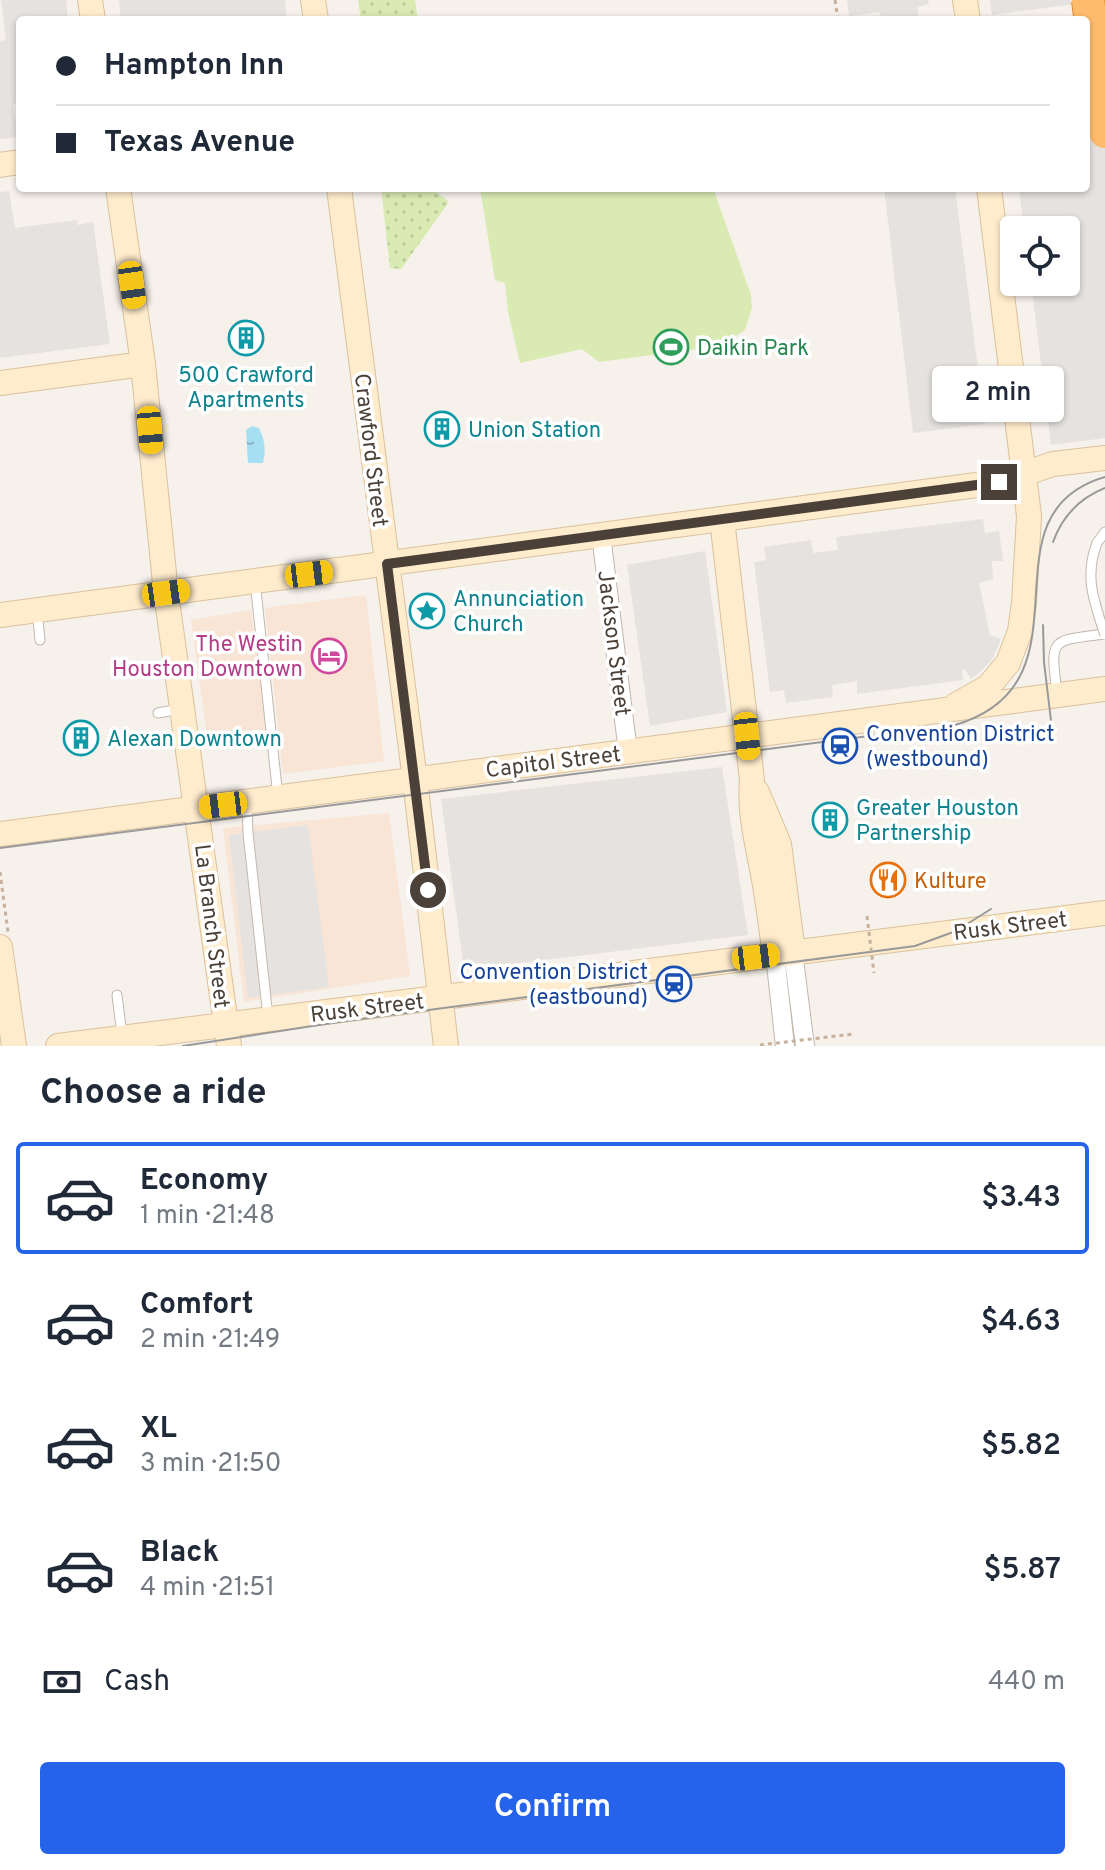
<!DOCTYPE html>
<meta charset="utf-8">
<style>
body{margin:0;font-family:Overpass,sans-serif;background:#f2f2f3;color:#1f2937;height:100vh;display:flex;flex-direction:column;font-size:30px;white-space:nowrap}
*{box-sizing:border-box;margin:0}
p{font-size:26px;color:#747a83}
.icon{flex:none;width:44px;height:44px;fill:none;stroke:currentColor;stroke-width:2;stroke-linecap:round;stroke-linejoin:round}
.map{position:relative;height:1046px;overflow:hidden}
.side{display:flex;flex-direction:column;background:#fff;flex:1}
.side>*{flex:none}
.guide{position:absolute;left:16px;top:16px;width:1074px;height:176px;border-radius:8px;box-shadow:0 2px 6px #0004;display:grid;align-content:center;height:176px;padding:0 40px;background:#fff}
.fabs{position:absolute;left:1000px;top:216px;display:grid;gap:16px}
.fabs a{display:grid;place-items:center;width:80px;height:80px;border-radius:8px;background:#fff;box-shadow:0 2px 6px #0004;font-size:40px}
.end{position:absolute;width:36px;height:36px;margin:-18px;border:10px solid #4b4138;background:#fff;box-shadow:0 0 0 4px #fff}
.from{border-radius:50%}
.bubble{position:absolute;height:56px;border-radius:8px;background:#fff;box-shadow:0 2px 6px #0004;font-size:26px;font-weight:600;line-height:56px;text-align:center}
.car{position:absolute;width:24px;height:48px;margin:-24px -12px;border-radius:10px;box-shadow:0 0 6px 2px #0007;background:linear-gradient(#f5c518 24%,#345 0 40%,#f5c518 0 76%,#345 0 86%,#f5c518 0)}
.guide b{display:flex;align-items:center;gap:28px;height:76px;font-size:30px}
.guide b+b{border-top:2px solid #e0e1e3}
.guide i{width:20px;height:20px;background:#1f2937}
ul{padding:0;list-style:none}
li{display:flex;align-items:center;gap:24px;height:112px;margin:0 16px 12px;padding:0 24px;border:4px solid transparent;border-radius:8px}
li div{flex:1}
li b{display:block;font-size:30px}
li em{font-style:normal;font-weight:600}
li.selected{border-color:#2563eb}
li>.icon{width:72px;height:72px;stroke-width:1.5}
h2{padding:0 40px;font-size:36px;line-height:96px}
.pay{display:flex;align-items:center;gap:20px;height:88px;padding:0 40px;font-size:30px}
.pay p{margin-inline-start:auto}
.cta{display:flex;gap:16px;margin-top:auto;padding:16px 40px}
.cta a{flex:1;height:92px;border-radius:8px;background:#2563eb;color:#fff;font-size:32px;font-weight:600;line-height:92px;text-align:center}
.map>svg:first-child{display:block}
</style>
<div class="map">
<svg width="1105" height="1046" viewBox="0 0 1105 1046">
<defs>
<pattern id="green-dots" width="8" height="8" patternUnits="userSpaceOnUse" patternTransform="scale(2)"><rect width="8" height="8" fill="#d9ebb3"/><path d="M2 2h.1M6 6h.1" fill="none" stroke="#bccb9b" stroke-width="1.8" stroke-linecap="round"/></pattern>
<pattern id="water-ripples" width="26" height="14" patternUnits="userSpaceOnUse" patternTransform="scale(2)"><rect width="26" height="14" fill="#a6dff4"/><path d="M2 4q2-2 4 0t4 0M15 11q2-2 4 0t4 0" fill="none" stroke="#89b6c7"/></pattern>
</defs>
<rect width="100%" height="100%" fill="#f6f1eb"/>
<g fill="#f8e5d6">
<polygon points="366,595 384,761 283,774 265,608"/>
<polygon points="251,610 267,729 207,735 191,620"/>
<polygon points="389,813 410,976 244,1002 223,828"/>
</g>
<g fill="url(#green-dots)">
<polygon points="358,0 415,0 418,20 361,20"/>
<polygon points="381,188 432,188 449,202 401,269 390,268"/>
</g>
<polygon fill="#d9ebb3" points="480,188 713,188 751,295 752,308 745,330 721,346 599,362 582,349 520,363 508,312 505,283 495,280"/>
<g fill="#e5e2df">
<polygon points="1,0 66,0 68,20 20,20 20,103 13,104 18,137 0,139 0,41 6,40"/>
<polygon points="119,0 285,0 287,20 121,20"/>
<polygon points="847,0 928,0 929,4 917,7 919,20 882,20 879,12 849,16"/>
<polygon points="990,0 1105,0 992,15"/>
<polygon points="1105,47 1105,438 1051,445 1031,282 1066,282 1066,230 1024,230 1019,188 1086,188 1086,50"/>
<polygon points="884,188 955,188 985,424 913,433"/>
<polygon points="9,191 15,228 77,220 77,225 93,222 110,344 0,358 0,192"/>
<polygon points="983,519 985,533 999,531 1003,561 992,561 993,579 979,583 990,635 1001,639 992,660 979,673 971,679 965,669 962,670 963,680 857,694 857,681 832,685 833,697 786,703 784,690 770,692 754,562 766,560 764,547 811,540 813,553 838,550 836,537"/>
<polygon points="705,551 727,712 650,726 627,565"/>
<polygon points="722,767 748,935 464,970 441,799"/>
<polygon points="308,825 329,987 248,998 229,835"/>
</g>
<path fill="url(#water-ripples)" d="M 252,426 L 259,428 C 265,440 266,450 263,463 L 248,463 L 246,430 Z"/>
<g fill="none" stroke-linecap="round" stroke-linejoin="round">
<g stroke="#c2b8ad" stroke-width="11">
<g id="lane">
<polyline points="1097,543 1105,532"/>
<polyline points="255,581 278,797"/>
<polyline points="37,610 40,640"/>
<path d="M 1057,693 C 1050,637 1050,641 1105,634"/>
<polyline points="158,713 180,709"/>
<polyline points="247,805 248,833 268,1017"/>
<polyline points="117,995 122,1035"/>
</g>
</g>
<g stroke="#c2b8ad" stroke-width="20">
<g id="street">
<polyline points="601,535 628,752"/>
<polyline points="793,952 805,1046"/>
<polyline points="775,955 785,1046"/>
</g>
</g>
<g stroke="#dac19c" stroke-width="26">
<g id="secondary">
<polyline points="90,0 93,20"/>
<polyline points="313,0 316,20"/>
<polyline points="965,0 968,20"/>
<polyline points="0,165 20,162"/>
<polyline points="118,188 143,364 166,593 229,1046"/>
<polyline points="339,188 415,780 446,1046"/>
<polyline points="0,383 143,364"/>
<path d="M 722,519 L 752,780 C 749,813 757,842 763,874 C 768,900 771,928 775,955"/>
<polyline points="0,615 999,482 1053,464 1105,458"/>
<polyline points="956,705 988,687 1008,663 1020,631 1024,603 1029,516 989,188"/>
<polyline points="757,792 779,844 793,952"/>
<polyline points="0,834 1105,689"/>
<polyline points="0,947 14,1046"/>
<polyline points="58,1046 1105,913"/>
</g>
</g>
<g stroke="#c5b19d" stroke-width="3" stroke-dasharray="4 4" stroke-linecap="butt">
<polyline points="835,0 838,20"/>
<polyline points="0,872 8,932"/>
</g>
<use href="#lane" stroke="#fff" stroke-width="9"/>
<use href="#street" stroke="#fff" stroke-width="18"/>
<use href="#secondary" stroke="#ffeccc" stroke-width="24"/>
<g stroke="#999" stroke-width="2">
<path d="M 1053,542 C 1062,517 1080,498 1105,488"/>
<polyline points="1043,625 1044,662 1052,729"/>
<path d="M 0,848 L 955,725 C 1100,682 975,515 1105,477"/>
<polyline points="183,1046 345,1021 915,946 956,931 991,909"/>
</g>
<g stroke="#c2b8ad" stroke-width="11" stroke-linecap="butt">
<path id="lane-bridge" d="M 1097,543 C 1084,576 1094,602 1105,635"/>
</g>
<g stroke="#e48d37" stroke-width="34" stroke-linecap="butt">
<polyline id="highway-bridge" points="1088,0 1105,132"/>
</g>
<g stroke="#c5b19d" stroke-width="3" stroke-dasharray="4 4" stroke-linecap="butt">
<polyline points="867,916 874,973"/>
<polyline points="760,1045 853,1034"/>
</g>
<use href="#lane-bridge" stroke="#fff" stroke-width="9"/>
<use href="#highway-bridge" stroke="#ffbb6d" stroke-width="32"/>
</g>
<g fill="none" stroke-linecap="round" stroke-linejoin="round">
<polyline stroke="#4b4138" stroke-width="10" points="428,890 387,564 999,482"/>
</g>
<defs>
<g id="building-ring" transform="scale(1.8)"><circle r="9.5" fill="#fff" stroke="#0f9aa8" stroke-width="1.5"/><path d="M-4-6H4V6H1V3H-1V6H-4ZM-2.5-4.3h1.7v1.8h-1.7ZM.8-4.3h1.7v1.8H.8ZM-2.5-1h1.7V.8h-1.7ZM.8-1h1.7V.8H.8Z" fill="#0f9aa8"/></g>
<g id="stadium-ring" transform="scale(1.8)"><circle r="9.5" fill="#fff" stroke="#2e9e5b" stroke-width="1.5"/><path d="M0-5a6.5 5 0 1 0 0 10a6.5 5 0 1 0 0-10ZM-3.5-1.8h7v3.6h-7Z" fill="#2e9e5b"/></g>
<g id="sight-ring" transform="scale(1.8)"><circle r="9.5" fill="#fff" stroke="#0f9aa8" stroke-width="1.5"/><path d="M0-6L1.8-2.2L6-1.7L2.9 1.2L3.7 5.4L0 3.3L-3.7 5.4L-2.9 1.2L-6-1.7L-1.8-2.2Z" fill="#0f9aa8"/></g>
<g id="hotel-ring" transform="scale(1.8)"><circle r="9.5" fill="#fff" stroke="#d1479c" stroke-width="1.5"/><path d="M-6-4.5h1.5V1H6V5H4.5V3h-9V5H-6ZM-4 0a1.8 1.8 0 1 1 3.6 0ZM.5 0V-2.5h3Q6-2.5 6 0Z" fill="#d1479c"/></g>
<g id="station-ring" transform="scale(1.8)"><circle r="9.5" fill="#fff" stroke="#1a4fb4" stroke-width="1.5"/><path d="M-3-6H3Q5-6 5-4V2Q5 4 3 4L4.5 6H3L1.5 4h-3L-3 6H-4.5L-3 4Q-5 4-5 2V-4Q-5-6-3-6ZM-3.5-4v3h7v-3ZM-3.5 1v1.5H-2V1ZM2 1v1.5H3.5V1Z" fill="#1a4fb4"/></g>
<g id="restaurant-ring" transform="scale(1.8)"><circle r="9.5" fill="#fff" stroke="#e8710a" stroke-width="1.5"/><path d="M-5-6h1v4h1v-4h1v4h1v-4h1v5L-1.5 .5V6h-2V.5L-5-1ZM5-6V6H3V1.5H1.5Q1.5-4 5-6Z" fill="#e8710a"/></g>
</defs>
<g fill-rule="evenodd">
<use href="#building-ring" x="246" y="338"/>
<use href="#stadium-ring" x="671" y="347"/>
<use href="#building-ring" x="442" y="429"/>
<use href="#sight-ring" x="427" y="611"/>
<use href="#hotel-ring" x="329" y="656"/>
<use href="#building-ring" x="81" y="738"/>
<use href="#station-ring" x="840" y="746"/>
<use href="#building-ring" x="830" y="820"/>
<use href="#restaurant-ring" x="888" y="880"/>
<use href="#station-ring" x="674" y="984"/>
</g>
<g text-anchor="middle" stroke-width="7" stroke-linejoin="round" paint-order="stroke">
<g font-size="22" fill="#27864d" stroke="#fff" text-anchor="start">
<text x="697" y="355">Daikin Park</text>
</g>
<g font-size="22" fill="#0d838f" stroke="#fff" text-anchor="start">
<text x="246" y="382" text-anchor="middle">500 Crawford<tspan x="246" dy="25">Apartments</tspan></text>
<text x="468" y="437">Union Station</text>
<text x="453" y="606">Annunciation<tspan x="453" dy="25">Church</tspan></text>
<text x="107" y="746">Alexan Downtown</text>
<text x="856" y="815">Greater Houston<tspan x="856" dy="25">Partnership</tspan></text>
</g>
<g font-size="22" fill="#4b4138" stroke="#fff">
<text transform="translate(372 450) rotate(83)" y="8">Crawford Street</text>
<text transform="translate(615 643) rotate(83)" y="8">Jackson Street</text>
<text transform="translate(553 761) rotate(-7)" y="8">Capitol Street</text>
<text transform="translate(1010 925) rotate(-7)" y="8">Rusk Street</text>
<text transform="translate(213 926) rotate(83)" y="8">La Branch Street</text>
<text transform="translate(367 1007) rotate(-7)" y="8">Rusk Street</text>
</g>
<g font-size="22" fill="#b23c85" stroke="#fff" text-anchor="end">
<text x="303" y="651">The Westin<tspan x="303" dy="25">Houston Downtown</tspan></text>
</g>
<g font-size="22" fill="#164399" stroke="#fff" text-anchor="start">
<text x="866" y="741">Convention District<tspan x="866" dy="25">(westbound)</tspan></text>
<text x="648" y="979" text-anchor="end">Convention District<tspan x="648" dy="25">(eastbound)</tspan></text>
</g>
<g font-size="22" fill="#c56008" stroke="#fff" text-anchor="start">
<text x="914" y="888">Kulture</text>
</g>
</g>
</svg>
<div class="fabs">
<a><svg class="icon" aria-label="locate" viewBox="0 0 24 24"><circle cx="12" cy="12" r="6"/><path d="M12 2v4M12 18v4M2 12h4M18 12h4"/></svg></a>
</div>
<i class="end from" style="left:428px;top:890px"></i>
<i class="end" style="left:999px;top:482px"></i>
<div class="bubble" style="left:932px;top:366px;width:132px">2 min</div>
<i class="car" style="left:132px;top:285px;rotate:172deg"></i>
<i class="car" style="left:150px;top:430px;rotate:175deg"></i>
<i class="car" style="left:309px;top:574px;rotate:83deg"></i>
<i class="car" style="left:166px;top:593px;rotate:82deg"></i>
<i class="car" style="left:747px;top:736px;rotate:174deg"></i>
<i class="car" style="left:223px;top:805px;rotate:263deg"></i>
<i class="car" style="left:756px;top:957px;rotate:83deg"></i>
<div class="guide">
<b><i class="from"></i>Hampton Inn</b>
<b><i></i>Texas Avenue</b>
</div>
</div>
<section class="side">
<h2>Choose a ride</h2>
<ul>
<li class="selected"><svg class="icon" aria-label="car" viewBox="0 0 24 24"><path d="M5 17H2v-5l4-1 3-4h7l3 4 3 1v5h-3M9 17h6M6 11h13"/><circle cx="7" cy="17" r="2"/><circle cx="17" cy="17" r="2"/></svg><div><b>Economy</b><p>1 min · 21:48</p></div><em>$3.43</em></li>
<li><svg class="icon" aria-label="car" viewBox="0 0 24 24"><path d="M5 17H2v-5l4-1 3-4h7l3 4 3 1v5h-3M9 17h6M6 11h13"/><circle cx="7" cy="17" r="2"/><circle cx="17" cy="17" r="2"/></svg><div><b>Comfort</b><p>2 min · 21:49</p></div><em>$4.63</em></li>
<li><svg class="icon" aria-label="car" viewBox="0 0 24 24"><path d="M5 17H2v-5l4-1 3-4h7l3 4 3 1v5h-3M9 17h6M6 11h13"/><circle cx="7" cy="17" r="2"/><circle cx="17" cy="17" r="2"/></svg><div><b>XL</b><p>3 min · 21:50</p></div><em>$5.82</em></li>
<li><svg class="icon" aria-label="car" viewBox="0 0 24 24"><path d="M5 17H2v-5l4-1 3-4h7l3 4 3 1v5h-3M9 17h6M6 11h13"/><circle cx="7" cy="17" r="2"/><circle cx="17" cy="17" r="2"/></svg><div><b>Black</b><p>4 min · 21:51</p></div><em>$5.87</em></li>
</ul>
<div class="pay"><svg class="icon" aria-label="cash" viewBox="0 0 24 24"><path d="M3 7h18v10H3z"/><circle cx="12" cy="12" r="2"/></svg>Cash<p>440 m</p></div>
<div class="cta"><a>Confirm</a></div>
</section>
